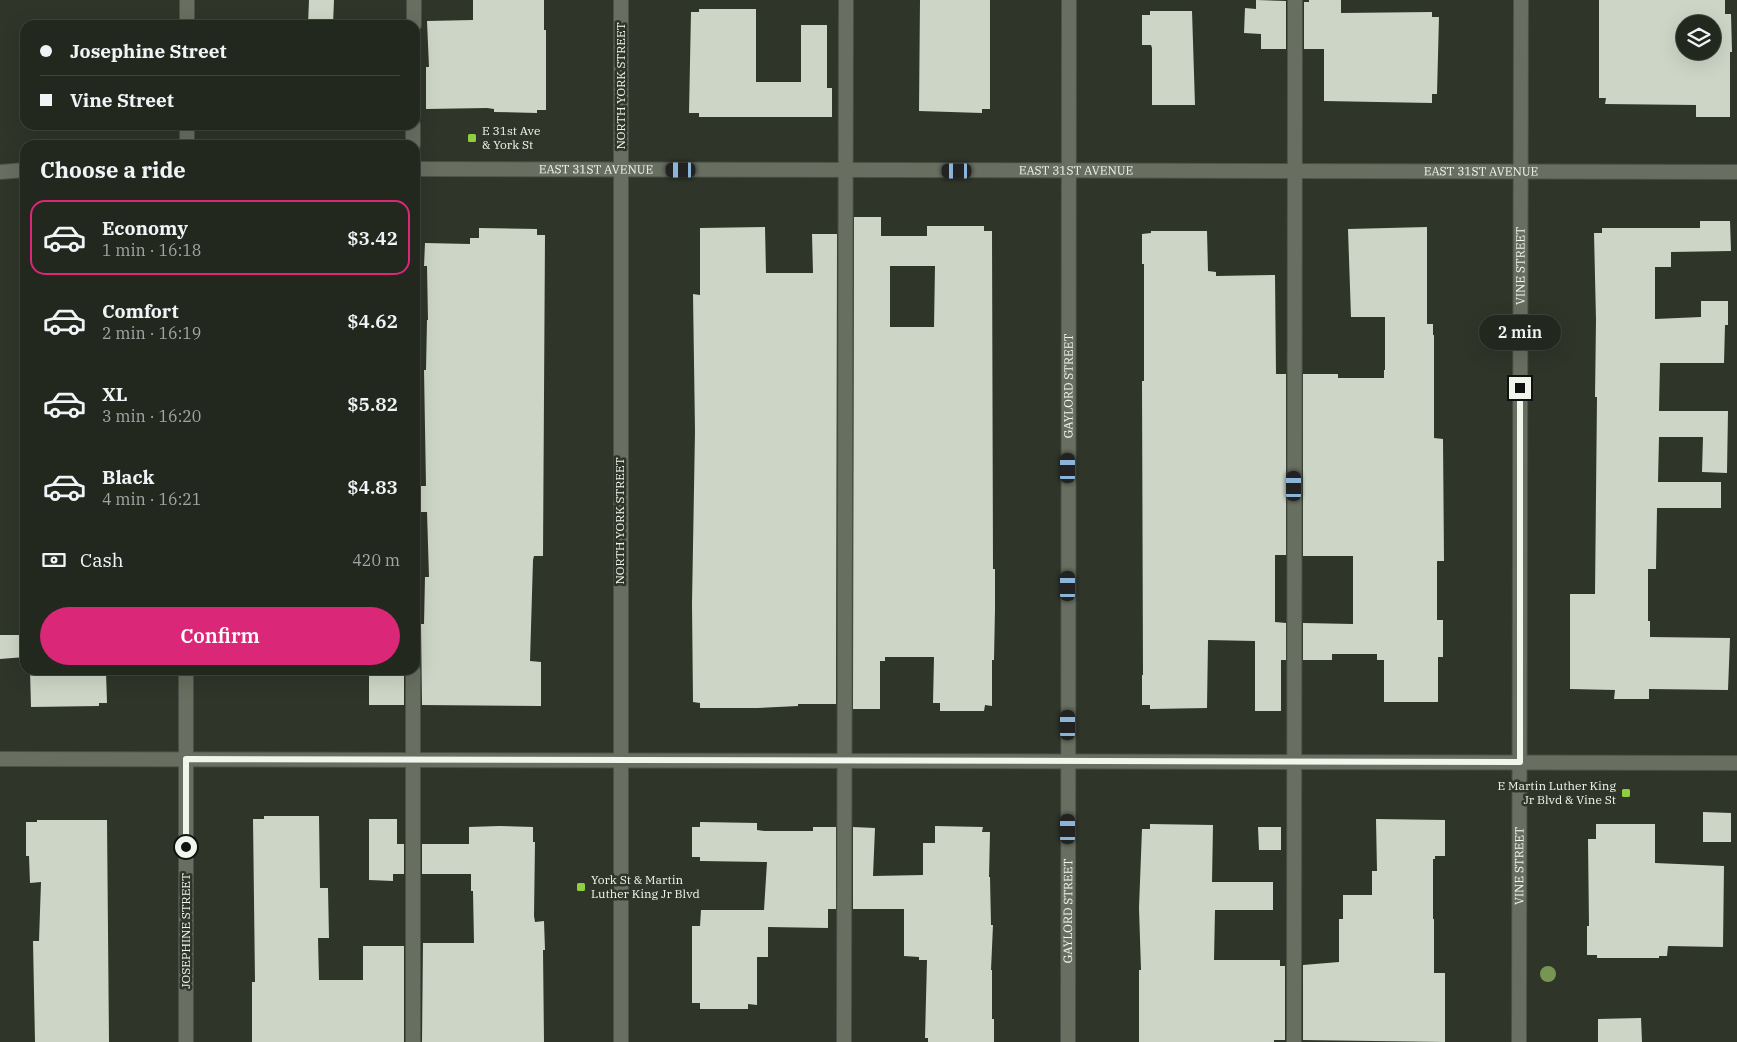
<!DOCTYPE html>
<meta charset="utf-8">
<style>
body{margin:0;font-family:"IBM Plex Serif",serif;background:#2f342c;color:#f1f3f6;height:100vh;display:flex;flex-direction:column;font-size:19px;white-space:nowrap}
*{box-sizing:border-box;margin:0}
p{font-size:16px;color:#a3a6a4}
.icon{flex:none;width:28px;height:28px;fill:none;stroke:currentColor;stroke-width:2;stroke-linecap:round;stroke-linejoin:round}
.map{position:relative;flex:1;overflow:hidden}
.sheet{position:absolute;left:20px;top:140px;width:400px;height:535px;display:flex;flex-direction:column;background:#23281f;border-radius:15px;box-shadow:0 5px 20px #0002,0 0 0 1px #40443d}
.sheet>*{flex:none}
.banner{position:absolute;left:20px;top:20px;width:400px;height:110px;border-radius:15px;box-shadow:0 5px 20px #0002,0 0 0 1px #40443d;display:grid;align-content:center;height:110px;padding:0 20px;background:#23281f}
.fabs{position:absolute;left:1676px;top:15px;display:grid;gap:10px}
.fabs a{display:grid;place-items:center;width:45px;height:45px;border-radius:50%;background:#23281f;box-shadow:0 5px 20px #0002,0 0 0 1px #40443d;font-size:25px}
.end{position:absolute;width:22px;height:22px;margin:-11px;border:6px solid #f1f6ed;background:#111;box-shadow:0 0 0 2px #111}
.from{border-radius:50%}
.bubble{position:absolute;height:35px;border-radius:18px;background:#23281f;box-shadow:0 5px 20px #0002,0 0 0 1px #40443d;font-size:16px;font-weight:600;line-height:35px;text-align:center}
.car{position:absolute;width:15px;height:30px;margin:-15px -8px;border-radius:6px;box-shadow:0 0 4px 1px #0007;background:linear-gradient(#222 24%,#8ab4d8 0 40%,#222 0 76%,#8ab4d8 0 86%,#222 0)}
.banner b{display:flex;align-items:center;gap:18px;height:48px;font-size:19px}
.banner b+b{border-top:1px solid #40443d}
.banner i{width:12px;height:12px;background:#f1f3f6}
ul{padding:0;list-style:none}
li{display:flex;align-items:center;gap:15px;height:75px;margin:0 10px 8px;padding:0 10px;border:2px solid transparent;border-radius:15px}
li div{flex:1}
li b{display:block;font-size:19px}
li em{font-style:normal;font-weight:600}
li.on{border-color:#db2777}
li>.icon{width:45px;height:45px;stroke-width:1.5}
h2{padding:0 20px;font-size:22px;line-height:60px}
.pay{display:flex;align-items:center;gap:12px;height:55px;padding:0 20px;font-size:19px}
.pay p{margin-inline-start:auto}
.action{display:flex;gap:10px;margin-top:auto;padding:10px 20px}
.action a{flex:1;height:58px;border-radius:30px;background:#db2777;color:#fff;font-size:20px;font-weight:600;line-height:58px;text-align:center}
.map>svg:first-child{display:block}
</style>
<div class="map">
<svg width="1737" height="1042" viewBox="0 0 1737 1042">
<rect width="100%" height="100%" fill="#2f3529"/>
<g fill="#cdd6c6" fill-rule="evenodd">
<polygon points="309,0 334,0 333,25 308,25"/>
<polygon points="473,0 544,0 544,30 546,30 546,110 537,110 537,113 494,112 494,109 487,108 426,109 426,67 429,67 427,21 473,20"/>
<polygon points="920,0 990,0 990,109 982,109 982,113 919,111"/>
<polygon points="1256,0 1286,1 1286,49 1261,49 1261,34 1244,33 1245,8 1256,9"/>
<polygon points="1309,0 1341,0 1341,13 1432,12 1432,17 1439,17 1437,94 1432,94 1432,103 1324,101 1324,49 1304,49 1304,2 1309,2"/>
<path d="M 1599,0 L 1725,0 L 1725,14 L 1731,14 L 1732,52 L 1730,52 L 1730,117 L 1696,117 L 1696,105 L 1605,104 L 1606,98 L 1599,98 ZM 1685,24 L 1712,24 L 1712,51 L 1685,51 Z"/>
<polygon points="699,9 756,9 756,82 801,82 801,25 827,25 827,88 832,88 832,117 699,117 699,113 689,113 691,12 699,12"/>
<polygon points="1150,11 1192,11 1195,105 1152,105 1152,48 1151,45 1142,45 1142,15 1150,15"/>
<path d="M 854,217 L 881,217 L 881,236 L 927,236 L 927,226 L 984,226 L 984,231 L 992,231 L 993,569 L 995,569 L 995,609 L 994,660 L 992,660 L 992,706 L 985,705 L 984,711 L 940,711 L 940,703 L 933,703 L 934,657 L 885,657 L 885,661 L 880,661 L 880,709 L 853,709 ZM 890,266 L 935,266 L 934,327 L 890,327 Z"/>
<polygon points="1700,221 1730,221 1731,251 1671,252 1671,267 1655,267 1655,319 1701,317 1701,301 1728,301 1728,325 1725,325 1724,363 1660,363 1659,411 1728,411 1727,473 1702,472 1703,437 1659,437 1658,482 1721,482 1721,508 1657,508 1656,569 1648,569 1648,621 1650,621 1650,637 1730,638 1728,690 1649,689 1649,699 1614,699 1615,690 1570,689 1570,594 1595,594 1597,397 1595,397 1596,320 1594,233 1602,233 1602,228 1700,228"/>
<polygon points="765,227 766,273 813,273 812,234 837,234 836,704 798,704 798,706 757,708 700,708 700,703 693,702 692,604 695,431 693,294 700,295 700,228"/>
<polygon points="1427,227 1427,324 1433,324 1433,335 1434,335 1434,438 1443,439 1444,561 1437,561 1437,620 1443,620 1443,657 1438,657 1438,702 1384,702 1384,660 1377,660 1377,654 1332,654 1332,660 1303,660 1303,623 1353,624 1353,556 1303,556 1303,374 1338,374 1338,378 1384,378 1384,370 1385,370 1385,317 1351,317 1348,229"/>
<polygon points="479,228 537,229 537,235 545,235 543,556 534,556 533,560 530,661 541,662 541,706 422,705 421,624 424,624 425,577 429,577 427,512 420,512 420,486 426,486 424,370 426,370 427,320 428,320 427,266 424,266 425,243 470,244 470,238 479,238"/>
<polygon points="1151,231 1207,231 1208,271 1216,272 1216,276 1275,275 1276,374 1286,374 1286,555 1275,555 1275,622 1286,623 1286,660 1281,660 1281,711 1255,711 1255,641 1208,640 1207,708 1150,709 1150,705 1142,705 1142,675 1143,675 1142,381 1144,381 1144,264 1142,264 1142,234 1151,233"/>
<polygon points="0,635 25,635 25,657 0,659"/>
<polygon points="30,670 99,670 99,672 106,672 107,703 99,703 99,706 31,707"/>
<rect x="369" y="670" width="35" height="35"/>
<polygon points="1703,812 1731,813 1731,842 1703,842"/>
<polygon points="264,816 319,816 320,888 328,888 329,938 318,938 319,980 363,980 363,946 404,946 404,1042 252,1042 252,982 255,982 253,819 264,819"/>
<polygon points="369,819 397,819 397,844 404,844 404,874 393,874 393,881 369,880"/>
<polygon points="1376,819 1445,820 1445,856 1435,856 1435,859 1433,859 1433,919 1434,919 1434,973 1445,973 1445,1042 1303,1040 1303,965 1339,962 1339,919 1343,919 1343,895 1372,895 1372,871 1377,871"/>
<polygon points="37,820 107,820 109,1042 35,1042 33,941 39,941 41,882 30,883 29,856 26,856 26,822 37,822"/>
<polygon points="700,822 757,823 757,830 765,831 813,831 813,827 836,827 836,909 828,909 828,928 768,927 768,957 757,957 757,1005 748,1004 748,1009 700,1009 700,1003 692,1003 692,926 700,926 701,910 764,910 767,862 700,861 700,857 692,857 692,827 700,827"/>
<polygon points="1150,824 1213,825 1212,882 1273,882 1273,910 1215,910 1214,960 1280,960 1280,966 1285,966 1285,1040 1274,1040 1274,1042 1139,1042 1139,970 1141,970 1139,908 1142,829 1150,829"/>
<polygon points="1596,824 1655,824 1655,863 1724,866 1723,947 1668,946 1667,956 1659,956 1659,958 1597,958 1597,955 1587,955 1587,926 1589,926 1588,839 1596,839"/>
<polygon points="499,826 533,827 533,842 535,842 534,916 535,922 544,921 545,950 543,950 544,1042 422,1042 423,943 474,943 473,891 471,891 471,874 422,874 422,844 469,844 469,827"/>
<polygon points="935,826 983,827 982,832 990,832 989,877 990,877 991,925 993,925 991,970 992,970 992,1019 994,1019 994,1042 928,1042 928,1038 925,1038 927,960 919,960 919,957 904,956 904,909 853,909 853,827 875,828 873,876 923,875 923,843 935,843"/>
<polygon points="1258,827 1281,827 1281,850 1259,850"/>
<polygon points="1641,1018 1642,1042 1598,1042 1598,1019"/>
</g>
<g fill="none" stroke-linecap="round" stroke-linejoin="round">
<g stroke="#4b5146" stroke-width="16">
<g id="service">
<polyline points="414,25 414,0"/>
<polyline points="413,145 413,125"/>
<polyline points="413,1042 413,670"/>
<polyline points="844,1042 846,0"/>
<polyline points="1294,1042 1295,0"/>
</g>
</g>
<g stroke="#4b5146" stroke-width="16">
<g id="minor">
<polyline points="187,25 187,0"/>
<polyline points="187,145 187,125"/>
<polyline points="186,1042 186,670"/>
<path id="s1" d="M 1068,1042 L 1069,0"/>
<path id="s2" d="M 1519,1042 L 1521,0"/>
</g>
</g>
<g stroke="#4b5146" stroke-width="16">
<g id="secondary">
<path id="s3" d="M 415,169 L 1737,172"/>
<polyline points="0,172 25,170"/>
<polyline points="0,759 1737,763"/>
<polyline points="621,1042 621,0"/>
</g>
</g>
<use href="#service" stroke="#686f61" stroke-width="14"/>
<use href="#minor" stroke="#686f61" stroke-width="14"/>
<use href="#secondary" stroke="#686f61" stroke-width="14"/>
</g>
<circle fill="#779653" cx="1548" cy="974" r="8"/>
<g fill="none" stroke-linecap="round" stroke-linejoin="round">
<polyline stroke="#f1f6ed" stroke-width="6" points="186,847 186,759 1520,762 1520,388"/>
</g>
<g fill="#92cd3e" stroke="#2f3529" stroke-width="2">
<rect x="467" y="133" width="10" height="10" rx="2.5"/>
<rect x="1621" y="788" width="10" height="10" rx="2.5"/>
<rect x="576" y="882" width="10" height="10" rx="2.5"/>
</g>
<g text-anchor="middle" stroke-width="5" stroke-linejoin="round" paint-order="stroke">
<g font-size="12" fill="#f1f6ed" stroke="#2f3529">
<text transform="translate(621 86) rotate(-90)" y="4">NORTH YORK STREET</text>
<text dy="4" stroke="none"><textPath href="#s3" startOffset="181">EAST 31ST AVENUE</textPath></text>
<text dy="4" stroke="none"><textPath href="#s3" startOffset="661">EAST 31ST AVENUE</textPath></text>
<text dy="4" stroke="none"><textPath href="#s3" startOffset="1066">EAST 31ST AVENUE</textPath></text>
<text dy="4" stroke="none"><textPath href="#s2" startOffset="776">VINE STREET</textPath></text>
<text dy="4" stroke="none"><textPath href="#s1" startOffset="656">GAYLORD STREET</textPath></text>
<text transform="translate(620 521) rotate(-90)" y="4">NORTH YORK STREET</text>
<text dy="4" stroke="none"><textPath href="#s2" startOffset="176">VINE STREET</textPath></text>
<text dy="4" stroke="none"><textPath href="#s1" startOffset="131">GAYLORD STREET</textPath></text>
<text transform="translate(186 931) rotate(-90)" y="4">JOSEPHINE STREET</text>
</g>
<g font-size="12" fill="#f1f6ed" stroke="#2f3529" text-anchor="start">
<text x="482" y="135">E 31st Ave<tspan x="482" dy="14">&amp; York St</tspan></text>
<text x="1616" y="790" text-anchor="end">E Martin Luther King<tspan x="1616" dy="14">Jr Blvd &amp; Vine St</tspan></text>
<text x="591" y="884">York St &amp; Martin<tspan x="591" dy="14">Luther King Jr Blvd</tspan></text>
</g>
</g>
</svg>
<div class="fabs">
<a><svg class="icon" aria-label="layers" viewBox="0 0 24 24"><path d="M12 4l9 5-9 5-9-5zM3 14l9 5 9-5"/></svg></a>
</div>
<i class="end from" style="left:186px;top:847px"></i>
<i class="end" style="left:1520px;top:388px"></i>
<div class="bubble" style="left:1479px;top:315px;width:82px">2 min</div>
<i class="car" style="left:681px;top:170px;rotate:270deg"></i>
<i class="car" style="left:957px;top:171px;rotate:270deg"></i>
<i class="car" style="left:1068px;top:468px;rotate:0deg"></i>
<i class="car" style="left:1294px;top:486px;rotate:0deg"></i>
<i class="car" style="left:1068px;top:586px;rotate:0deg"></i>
<i class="car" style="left:1068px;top:725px;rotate:0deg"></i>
<i class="car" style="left:1068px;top:829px;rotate:0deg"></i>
<div class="banner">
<b><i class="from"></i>Josephine Street</b>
<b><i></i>Vine Street</b>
</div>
<section class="sheet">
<h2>Choose a ride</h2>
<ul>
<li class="on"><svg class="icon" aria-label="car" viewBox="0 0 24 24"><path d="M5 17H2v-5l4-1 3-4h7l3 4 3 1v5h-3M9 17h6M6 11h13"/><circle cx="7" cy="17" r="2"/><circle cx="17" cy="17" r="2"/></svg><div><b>Economy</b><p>1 min · 16:18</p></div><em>$3.42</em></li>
<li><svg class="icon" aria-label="car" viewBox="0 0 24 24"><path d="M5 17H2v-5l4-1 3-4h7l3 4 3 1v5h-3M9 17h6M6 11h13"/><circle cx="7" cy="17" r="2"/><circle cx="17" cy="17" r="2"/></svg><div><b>Comfort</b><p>2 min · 16:19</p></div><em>$4.62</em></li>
<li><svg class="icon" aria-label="car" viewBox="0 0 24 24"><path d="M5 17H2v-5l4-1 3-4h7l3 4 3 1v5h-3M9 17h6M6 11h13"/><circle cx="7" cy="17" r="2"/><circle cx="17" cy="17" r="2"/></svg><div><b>XL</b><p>3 min · 16:20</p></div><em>$5.82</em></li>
<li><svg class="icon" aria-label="car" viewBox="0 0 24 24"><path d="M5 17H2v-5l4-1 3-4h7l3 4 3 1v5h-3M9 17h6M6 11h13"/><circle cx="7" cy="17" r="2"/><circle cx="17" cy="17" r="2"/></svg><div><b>Black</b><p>4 min · 16:21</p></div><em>$4.83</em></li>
</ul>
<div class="pay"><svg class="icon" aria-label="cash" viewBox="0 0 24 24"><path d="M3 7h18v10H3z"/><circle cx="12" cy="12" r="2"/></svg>Cash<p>420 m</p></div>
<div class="action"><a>Confirm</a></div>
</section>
</div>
